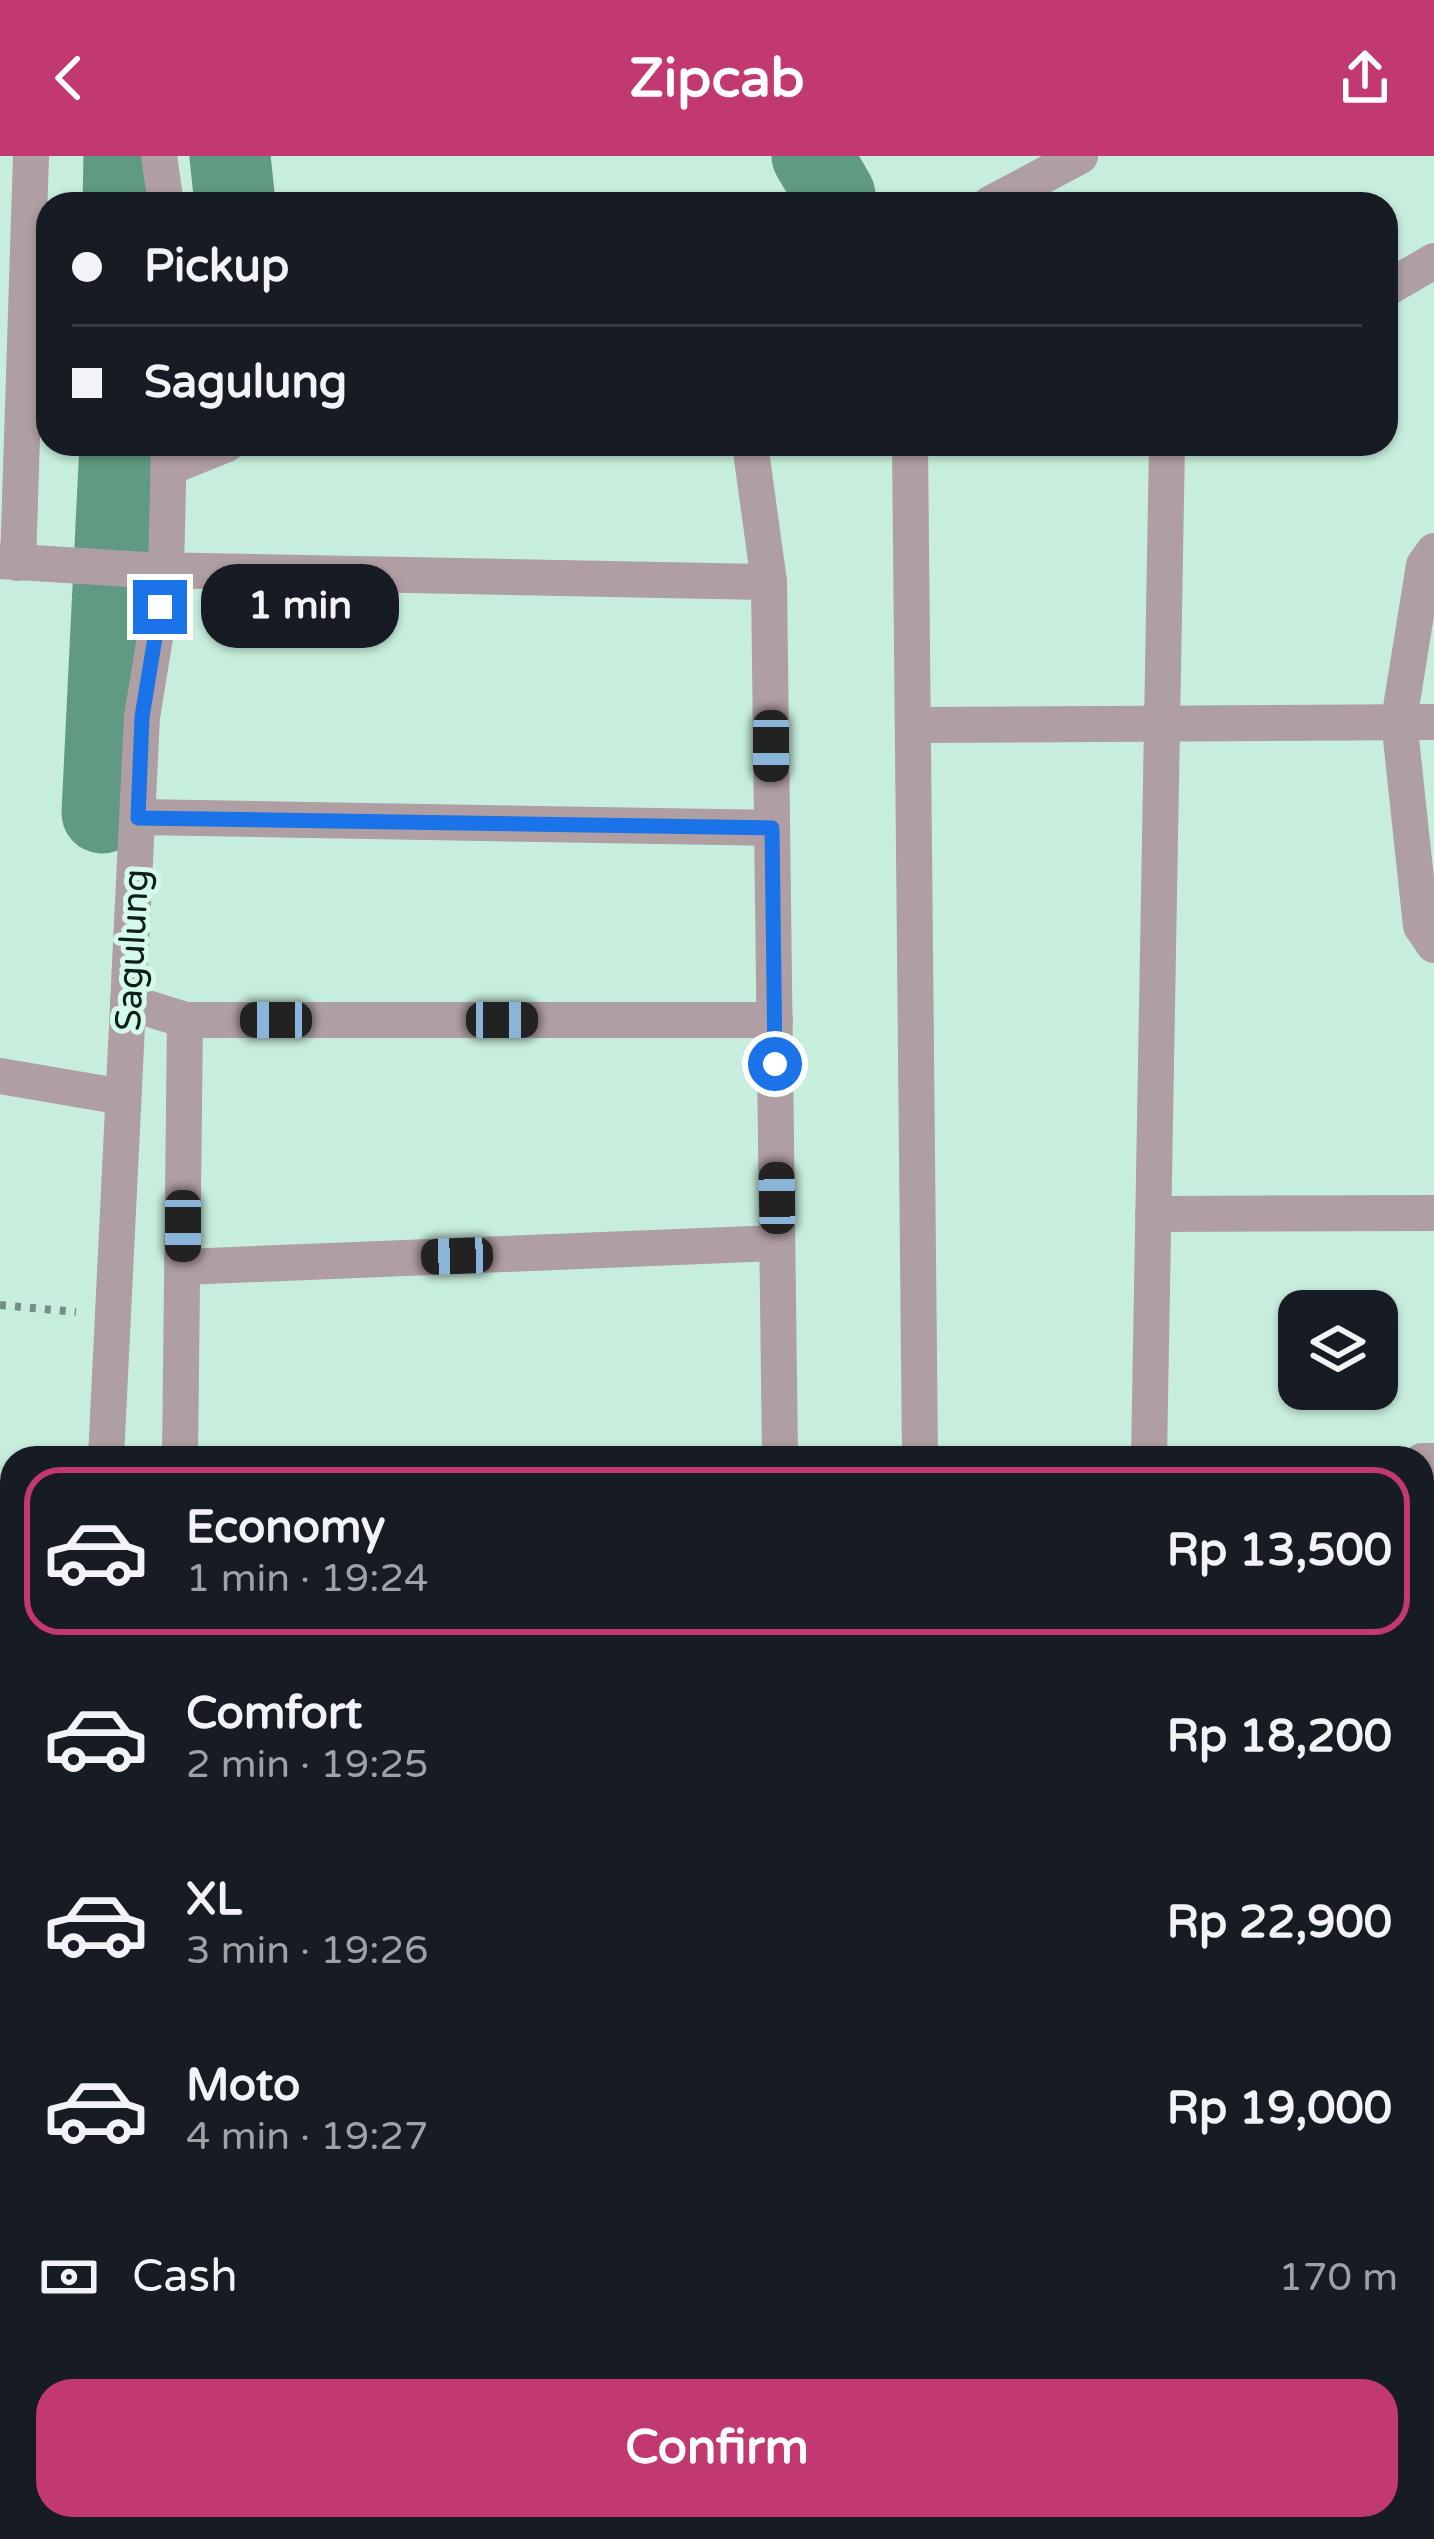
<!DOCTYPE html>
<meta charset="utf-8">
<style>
body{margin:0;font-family:"Varela Round",sans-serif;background:#20242c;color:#f1f3f6;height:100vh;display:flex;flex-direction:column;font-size:45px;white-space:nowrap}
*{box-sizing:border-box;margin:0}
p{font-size:39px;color:#9ea1a6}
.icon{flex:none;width:66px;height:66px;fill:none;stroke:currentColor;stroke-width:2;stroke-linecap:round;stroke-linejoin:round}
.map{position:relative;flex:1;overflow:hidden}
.sheet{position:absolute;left:0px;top:1290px;width:1434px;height:1095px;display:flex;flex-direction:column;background:#171b24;border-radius:36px 36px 0 0;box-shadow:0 3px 9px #0004}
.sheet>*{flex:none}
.banner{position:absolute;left:36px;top:36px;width:1362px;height:264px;border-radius:36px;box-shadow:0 3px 9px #0004;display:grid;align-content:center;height:264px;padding:0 36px;background:#171b24}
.fabs{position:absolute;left:1278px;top:1134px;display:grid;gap:24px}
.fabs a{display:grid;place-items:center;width:120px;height:120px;border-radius:24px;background:#171b24;box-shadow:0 3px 9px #0004;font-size:60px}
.end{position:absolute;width:54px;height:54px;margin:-27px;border:15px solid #1a73e8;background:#fff;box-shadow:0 0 0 6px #fff}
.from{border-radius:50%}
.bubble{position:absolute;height:84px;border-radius:36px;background:#171b24;box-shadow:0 3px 9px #0004;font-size:39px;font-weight:700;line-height:84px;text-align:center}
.car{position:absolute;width:36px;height:72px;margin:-36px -18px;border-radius:15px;box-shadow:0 0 9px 3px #0007;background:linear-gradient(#222 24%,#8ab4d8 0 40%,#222 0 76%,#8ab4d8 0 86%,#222 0)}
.banner b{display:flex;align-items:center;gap:42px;height:114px;font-size:45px}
.banner b+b{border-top:3px solid #363941}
.banner i{width:30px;height:30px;background:#f1f3f6}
ul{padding:21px 0 0;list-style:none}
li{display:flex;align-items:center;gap:36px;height:168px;margin:0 24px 18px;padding:0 12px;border:6px solid transparent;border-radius:36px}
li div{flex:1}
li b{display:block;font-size:45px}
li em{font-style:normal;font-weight:700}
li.active{border-color:#c23871}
li>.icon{width:108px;height:108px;stroke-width:1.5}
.pay{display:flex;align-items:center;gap:30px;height:132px;padding:0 36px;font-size:45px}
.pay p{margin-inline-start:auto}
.primary-button{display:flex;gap:24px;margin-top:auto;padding:24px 36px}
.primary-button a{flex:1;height:138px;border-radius:36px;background:#c23871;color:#fff;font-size:48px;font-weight:700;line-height:138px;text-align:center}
header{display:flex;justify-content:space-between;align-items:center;height:156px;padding:0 36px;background:#c23871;color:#fff;font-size:54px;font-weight:700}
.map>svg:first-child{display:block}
</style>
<header><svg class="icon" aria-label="back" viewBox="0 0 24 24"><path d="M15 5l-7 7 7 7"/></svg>Zipcab<svg class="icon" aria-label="share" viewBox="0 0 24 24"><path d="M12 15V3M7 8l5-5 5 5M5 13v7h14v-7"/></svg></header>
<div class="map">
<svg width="1434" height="2383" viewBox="0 0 1434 2383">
<rect width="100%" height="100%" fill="#c7eedc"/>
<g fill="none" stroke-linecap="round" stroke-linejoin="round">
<g stroke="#609a82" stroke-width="81">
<polyline points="230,0 235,48"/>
<polyline points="812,0 835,39"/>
<polyline points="123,48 124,0"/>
<polyline points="102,657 120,288"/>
</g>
<polyline stroke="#749084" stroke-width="8" stroke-dasharray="6 9" stroke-linecap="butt" points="0,1149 76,1156"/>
<g stroke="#af9ea2" stroke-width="24">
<polyline points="0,1454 12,1456"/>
<polyline points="0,1612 12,1543"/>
<polyline points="0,1745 12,1748"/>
</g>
<g stroke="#af9ea2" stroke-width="36">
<polyline points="159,0 166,48"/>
<polyline points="990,48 1080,0"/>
<polyline points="1386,133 1434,105"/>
<polyline points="750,288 769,426 780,1302"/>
<polyline points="910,288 920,1302"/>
<polyline points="170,311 227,288"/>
<polyline points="1434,395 1424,409 1399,564 1421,770 1434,789"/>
<polyline points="0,405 147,414 769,426"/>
<polyline points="18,407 31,0"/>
<polyline points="913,569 1434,566"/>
<polyline points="138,661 772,672"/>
<polyline points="128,846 185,864 775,864"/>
<polyline points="0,920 123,941"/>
<polyline points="1153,1058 1434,1057"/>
<polyline points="183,1111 777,1087"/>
<polyline points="106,1302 142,561 166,414 169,288"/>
<polyline points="180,1302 185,864"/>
<polyline points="1149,1302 1167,288"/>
<polyline points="1422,1305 1434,1305"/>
<polyline points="1422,1553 1434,1553"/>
<polyline points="1422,1756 1434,1756"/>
<polyline points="1422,1890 1434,1891"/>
<polyline points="0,1995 12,1959"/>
<polyline points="1422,2097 1434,2098"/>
<polyline points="1422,2308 1434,2308"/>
<polyline points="948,2373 951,2383"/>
<polyline points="81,2383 86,2373"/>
<polyline points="300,2383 304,2373"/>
<polyline points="506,2383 510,2373"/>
<polyline points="717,2383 721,2373"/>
</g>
</g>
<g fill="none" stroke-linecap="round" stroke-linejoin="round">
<polyline stroke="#1a73e8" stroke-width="15" points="160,451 142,561 138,662 772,672 775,908"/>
</g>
<g text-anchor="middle" stroke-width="10" stroke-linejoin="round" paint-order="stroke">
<g font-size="36" fill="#101e18" stroke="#d4fbe9">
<text transform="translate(131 794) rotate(-87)" y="13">Sagulung</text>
</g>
</g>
</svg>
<div class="fabs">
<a><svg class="icon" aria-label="layers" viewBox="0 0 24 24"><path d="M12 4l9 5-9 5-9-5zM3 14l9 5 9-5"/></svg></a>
</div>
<i class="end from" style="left:775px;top:908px"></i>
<i class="end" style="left:160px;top:451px"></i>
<div class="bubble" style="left:201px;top:408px;width:198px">1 min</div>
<i class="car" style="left:771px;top:590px;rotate:180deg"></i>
<i class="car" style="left:276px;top:864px;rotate:270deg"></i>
<i class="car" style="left:502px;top:864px;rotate:90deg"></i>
<i class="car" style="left:777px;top:1042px;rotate:359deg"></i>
<i class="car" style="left:183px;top:1070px;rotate:180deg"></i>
<i class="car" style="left:457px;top:1100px;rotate:268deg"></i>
<div class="banner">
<b><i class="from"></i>Pickup</b>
<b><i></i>Sagulung</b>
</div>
<section class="sheet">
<ul>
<li class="active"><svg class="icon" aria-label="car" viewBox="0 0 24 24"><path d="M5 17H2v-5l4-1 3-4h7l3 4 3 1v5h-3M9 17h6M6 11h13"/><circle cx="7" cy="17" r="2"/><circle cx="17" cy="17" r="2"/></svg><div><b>Economy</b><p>1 min · 19:24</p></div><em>Rp 13,500</em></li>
<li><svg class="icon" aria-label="car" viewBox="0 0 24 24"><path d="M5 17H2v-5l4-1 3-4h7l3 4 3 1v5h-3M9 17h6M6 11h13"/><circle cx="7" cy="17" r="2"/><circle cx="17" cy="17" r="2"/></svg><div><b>Comfort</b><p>2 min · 19:25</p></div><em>Rp 18,200</em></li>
<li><svg class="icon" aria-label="car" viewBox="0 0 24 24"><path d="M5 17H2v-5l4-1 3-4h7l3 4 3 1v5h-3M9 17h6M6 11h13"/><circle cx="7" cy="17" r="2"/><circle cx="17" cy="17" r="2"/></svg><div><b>XL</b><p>3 min · 19:26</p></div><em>Rp 22,900</em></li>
<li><svg class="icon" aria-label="car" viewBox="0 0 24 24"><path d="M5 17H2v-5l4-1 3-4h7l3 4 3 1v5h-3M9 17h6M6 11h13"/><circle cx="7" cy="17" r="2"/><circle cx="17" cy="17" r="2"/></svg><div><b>Moto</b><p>4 min · 19:27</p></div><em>Rp 19,000</em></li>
</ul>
<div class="pay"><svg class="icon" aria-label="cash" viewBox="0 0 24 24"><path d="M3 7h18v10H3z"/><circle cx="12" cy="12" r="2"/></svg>Cash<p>170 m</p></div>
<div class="primary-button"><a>Confirm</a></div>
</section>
</div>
